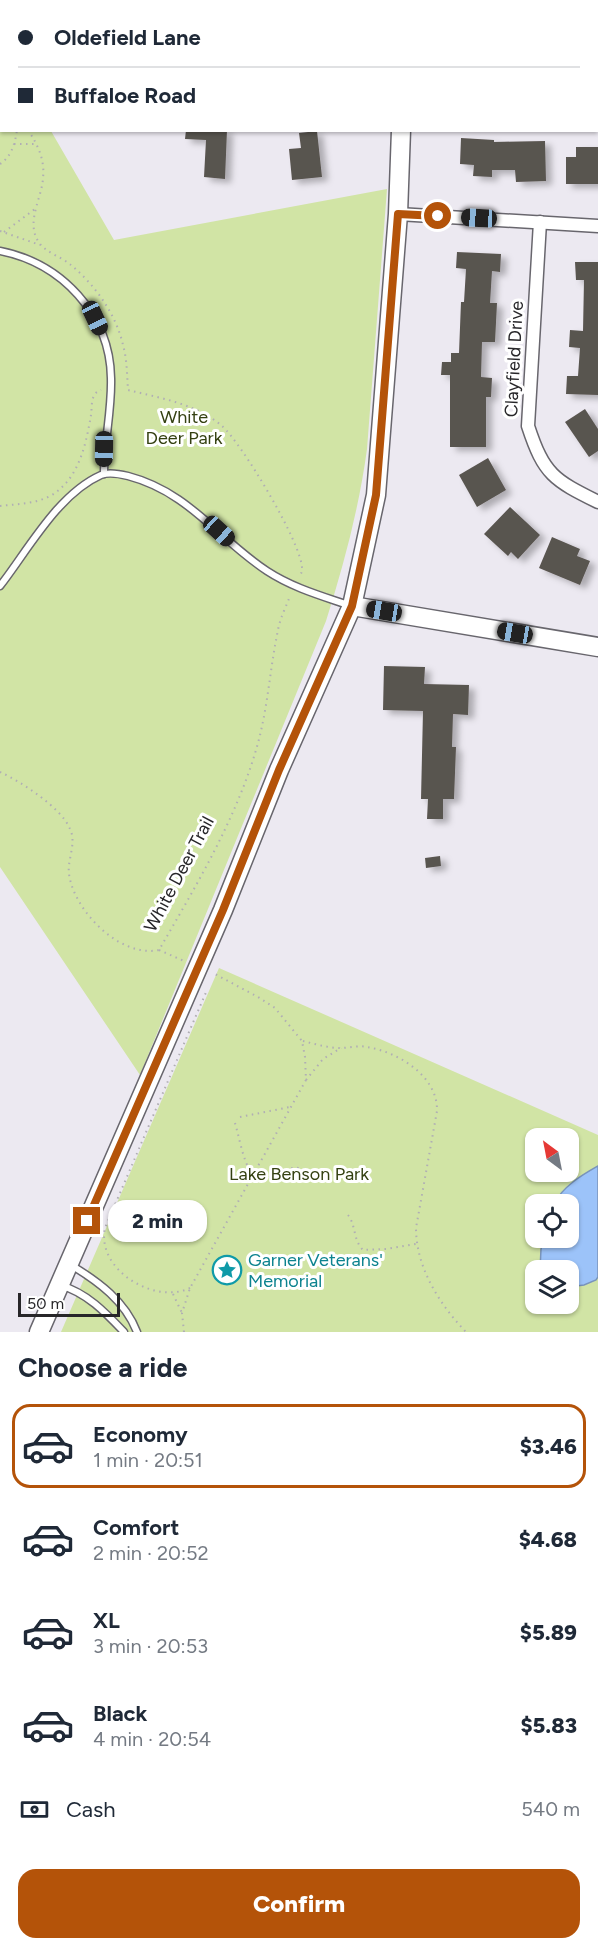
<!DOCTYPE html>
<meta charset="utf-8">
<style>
body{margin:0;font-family:Figtree,sans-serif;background:#f6f6f7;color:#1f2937;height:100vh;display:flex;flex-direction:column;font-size:22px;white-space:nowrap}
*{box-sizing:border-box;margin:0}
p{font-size:20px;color:#747a83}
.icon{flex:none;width:33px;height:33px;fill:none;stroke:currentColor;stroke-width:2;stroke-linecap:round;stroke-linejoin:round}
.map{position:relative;height:1332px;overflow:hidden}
.drawer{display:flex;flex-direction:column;background:#fff;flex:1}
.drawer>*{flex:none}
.banner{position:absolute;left:0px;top:0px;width:598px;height:132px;box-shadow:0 2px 4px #0004;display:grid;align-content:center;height:132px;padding:0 18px;background:#fff}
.needle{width:39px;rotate:328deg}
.tools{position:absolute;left:525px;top:1128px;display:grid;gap:12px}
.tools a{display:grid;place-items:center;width:54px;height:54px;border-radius:12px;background:#fff;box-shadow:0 2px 4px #0004;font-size:30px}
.scale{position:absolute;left:18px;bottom:15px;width:102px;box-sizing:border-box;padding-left:6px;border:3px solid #272629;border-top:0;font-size:16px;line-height:21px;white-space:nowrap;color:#272629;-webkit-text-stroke:4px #fff;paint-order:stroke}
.end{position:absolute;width:27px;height:27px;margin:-14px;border:8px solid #b45309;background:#fff;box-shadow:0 0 0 3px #fff}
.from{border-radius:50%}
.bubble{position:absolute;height:42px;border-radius:18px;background:#fff;box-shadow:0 2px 4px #0004;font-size:20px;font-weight:800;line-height:42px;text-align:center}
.car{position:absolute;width:18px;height:36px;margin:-18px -9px;border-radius:8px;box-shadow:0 0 4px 2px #0007;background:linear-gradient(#222 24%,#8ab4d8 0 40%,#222 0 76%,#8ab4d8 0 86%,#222 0)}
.banner b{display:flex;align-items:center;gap:21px;height:57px;font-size:22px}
.banner b+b{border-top:2px solid #e0e1e3}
.banner i{width:15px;height:15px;background:#1f2937}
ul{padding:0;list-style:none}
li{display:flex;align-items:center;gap:18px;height:84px;margin:0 12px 9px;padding:0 6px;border:3px solid transparent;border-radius:18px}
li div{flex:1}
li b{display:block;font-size:22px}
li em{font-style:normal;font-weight:800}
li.on{border-color:#b45309}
li>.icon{width:54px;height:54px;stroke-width:1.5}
h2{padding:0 18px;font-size:27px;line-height:72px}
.pay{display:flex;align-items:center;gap:15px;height:66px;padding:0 18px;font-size:22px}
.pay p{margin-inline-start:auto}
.primary-button{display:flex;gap:12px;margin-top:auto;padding:12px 18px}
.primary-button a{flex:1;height:69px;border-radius:18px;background:#b45309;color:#fff;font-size:24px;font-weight:800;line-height:69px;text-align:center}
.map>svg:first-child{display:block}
</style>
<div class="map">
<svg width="598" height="1332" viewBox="0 0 598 1332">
<defs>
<filter id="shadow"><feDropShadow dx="6" dy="4" stdDeviation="3" flood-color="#0004"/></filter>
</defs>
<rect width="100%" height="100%" fill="#ece9f1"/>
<g fill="#d1e4a5" fill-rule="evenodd">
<path d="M 0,44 L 2,130 L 51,131 L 114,240 L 387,189 L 367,449 C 359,508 344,564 326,621 L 140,1075 L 0,867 Z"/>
<path d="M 219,968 L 598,1135 L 598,1332 L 61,1332 ZM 536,1138 L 568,1138 L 568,1172 L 536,1172 ZM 536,1204 L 568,1204 L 568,1238 L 536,1238 ZM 536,1270 L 568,1270 L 568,1304 L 536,1304 Z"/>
</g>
<path fill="#9cc3f9" stroke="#7994bb" stroke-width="1.5" d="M 598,1166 L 598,1277 L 596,1280 L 584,1285 L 569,1287 L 568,1270 L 540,1270 L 541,1249 L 544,1238 L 568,1238 L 568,1204 L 554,1204 C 562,1187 582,1175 598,1166 Z"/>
<g fill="#59544f" filter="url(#shadow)">
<polygon points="186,130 227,130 225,179 204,177 206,140 185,139"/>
<polygon points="317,131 322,177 292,180 289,149 301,148 299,133"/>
<polygon points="461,138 494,140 494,142 545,141 546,181 516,182 515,170 492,170 492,177 473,176 474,165 460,164"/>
<polygon points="576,147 598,147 598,184 566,184 566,157 576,157"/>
<polygon points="457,252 501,254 500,272 492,271 490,303 497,303 495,342 482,342 481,377 492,378 491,397 486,397 486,447 450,447 450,375 441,375 442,362 451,362 451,353 459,353 461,302 464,302 466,269 456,268"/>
<polygon points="575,262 598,262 598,395 566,394 567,376 578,376 580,348 569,347 570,330 583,331 584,280 576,280"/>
<polygon points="585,409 598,429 598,451 589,457 565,422"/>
<polygon points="488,458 506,490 477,507 459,475"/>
<polygon points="510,507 540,535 518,559 511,552 508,556 484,534"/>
<polygon points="552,537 580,549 577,556 590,561 580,585 539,568"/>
<polygon points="384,666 425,667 424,684 469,685 468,715 453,714 452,747 456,747 454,799 443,799 443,819 427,819 428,799 421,799 423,711 383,710"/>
<polygon points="440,856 441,866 426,868 425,858"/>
</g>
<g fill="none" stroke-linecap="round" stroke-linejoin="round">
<g stroke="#68666d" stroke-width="9">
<g id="lane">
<path d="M 0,251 C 61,263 110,314 111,378 C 112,410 104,442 104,474"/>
<path d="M 0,586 C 28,550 58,494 101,475 C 108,472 120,474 128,476 C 189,492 217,538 267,571 C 293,588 322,596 351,606"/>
<path d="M 71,1265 C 99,1282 125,1301 137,1332"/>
<path d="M 60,1285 C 87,1293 105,1312 124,1332"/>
</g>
</g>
<g stroke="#68666d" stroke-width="15">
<g id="street">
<polyline points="106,0 108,2"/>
<polyline points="257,2 259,0"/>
<polyline points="597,25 598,25"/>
<polyline points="398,214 598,226"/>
<path d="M 540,222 L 528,426 C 544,475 554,480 598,502"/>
</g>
</g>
<g stroke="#68666d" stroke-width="21">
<g id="secondary">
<polyline points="410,2 410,0"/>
<polyline points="352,606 598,647"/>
<polyline points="39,1332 223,910 279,770 352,606 376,495 398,214 401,130"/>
</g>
</g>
<g stroke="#b0aeb4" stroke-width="2" stroke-dasharray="1.5 4.5" stroke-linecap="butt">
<polyline points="0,96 2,98"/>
<path d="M 28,130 C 38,145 45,160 43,178 C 42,198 26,221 38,241 C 44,252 62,257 71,265 C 95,285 116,314 123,345 C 127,359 127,375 128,390 C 160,398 197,404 222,426 C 241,442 303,545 302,569 C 302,572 301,574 299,577"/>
<polyline points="14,144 35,144"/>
<path d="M 0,164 C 11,157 15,144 17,130"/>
<polyline points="0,231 40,245"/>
<polyline points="4,232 35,209"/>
<path d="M 0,506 C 17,504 35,504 50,496 C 79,480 86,444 91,415 C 92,409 91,401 94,396 C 96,392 97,392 101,390"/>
<path d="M 0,772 C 20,781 62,808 70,829 C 77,843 67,860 69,874 C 74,911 120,958 159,950 C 196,886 238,816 258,743 C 268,706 270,668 278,630 C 280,618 286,607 290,596"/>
<polyline points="159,950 184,961"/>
<path d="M 303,1041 C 315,1044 328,1048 340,1048 C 349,1048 358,1045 367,1047 C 398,1052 438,1076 437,1111 L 416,1228 C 416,1267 439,1304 466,1332"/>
<polyline points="306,1080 323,1059 341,1048"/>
<polyline points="240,1117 290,1107"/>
<path d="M 235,1123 C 239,1136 243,1161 251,1172 C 266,1190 282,1165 298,1168 C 308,1169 314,1177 321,1183"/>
<path d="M 348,1215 C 356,1225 353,1240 363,1250 L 386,1249 L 416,1244"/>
<path d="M 190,1288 C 155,1305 96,1270 105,1228 L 207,990"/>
<polyline points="173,1294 182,1313"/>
<polyline points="184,1332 182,1313 190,1288 306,1080 305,1057 302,1041 275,1008 258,997 213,973"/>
</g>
<use href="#lane" stroke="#fff" stroke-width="6"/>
<use href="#street" stroke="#fff" stroke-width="12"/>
<use href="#secondary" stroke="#fff" stroke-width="18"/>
</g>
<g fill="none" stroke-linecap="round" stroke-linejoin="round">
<polyline stroke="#b45309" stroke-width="8" points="87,1221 223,910 279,770 352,606 376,495 398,214 438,216"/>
</g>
<defs>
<g id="sight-ring" transform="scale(1.5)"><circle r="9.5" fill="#fff" stroke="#0f9aa8" stroke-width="1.5"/><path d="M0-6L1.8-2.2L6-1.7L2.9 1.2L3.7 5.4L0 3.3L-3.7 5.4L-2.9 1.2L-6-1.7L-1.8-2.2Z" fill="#0f9aa8"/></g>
</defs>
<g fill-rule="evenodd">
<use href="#sight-ring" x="227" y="1270"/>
</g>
<g text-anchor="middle" stroke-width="6" stroke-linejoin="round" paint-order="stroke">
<g font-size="18" fill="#272629" stroke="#fff">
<text transform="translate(514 359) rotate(-87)" y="6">Clayfield Drive</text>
<text transform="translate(179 874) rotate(-62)" y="6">White Deer Trail</text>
</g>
<g font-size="18" fill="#344011" stroke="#fff">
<text x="184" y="423">White<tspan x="184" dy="21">Deer Park</tspan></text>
<text x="299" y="1180">Lake Benson Park</text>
</g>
<g font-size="18" fill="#0d838f" stroke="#fff" text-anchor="start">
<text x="248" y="1266">Garner Veterans'<tspan x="248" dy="21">Memorial</tspan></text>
</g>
</g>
</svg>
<div class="tools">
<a><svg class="needle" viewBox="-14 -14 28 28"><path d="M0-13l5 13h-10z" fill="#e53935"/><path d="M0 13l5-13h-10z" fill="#747a83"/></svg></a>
<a><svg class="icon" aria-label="locate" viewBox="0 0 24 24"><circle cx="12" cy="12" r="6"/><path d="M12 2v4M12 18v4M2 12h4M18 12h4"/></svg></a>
<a><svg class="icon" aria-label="layers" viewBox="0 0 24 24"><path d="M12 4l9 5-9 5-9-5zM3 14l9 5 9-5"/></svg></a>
</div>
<div class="scale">50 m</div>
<i class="end from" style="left:438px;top:216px"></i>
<i class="end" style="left:87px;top:1221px"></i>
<div class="bubble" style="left:108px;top:1200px;width:99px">2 min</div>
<i class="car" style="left:479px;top:218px;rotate:273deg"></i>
<i class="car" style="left:95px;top:318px;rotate:155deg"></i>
<i class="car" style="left:104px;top:449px;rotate:181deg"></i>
<i class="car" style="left:219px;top:531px;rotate:132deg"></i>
<i class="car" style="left:384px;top:611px;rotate:279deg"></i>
<i class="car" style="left:515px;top:633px;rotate:280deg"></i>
<div class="banner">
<b><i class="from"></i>Oldefield Lane</b>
<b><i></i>Buffaloe Road</b>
</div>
</div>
<section class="drawer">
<h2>Choose a ride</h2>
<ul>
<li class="on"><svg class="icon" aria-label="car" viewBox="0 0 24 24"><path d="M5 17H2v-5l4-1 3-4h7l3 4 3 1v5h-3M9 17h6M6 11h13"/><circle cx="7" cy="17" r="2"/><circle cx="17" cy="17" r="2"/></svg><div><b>Economy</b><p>1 min · 20:51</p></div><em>$3.46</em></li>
<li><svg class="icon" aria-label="car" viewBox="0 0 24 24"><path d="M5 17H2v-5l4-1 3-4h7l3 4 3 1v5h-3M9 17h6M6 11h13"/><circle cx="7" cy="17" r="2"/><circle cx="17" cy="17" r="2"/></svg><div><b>Comfort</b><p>2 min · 20:52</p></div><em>$4.68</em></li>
<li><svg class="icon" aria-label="car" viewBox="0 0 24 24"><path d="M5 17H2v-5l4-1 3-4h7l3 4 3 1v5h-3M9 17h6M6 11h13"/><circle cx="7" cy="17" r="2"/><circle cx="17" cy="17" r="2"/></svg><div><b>XL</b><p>3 min · 20:53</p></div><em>$5.89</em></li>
<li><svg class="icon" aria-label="car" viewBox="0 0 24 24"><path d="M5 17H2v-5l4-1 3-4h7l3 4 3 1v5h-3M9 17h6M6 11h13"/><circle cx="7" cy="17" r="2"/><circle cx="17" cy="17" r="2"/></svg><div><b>Black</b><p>4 min · 20:54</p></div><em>$5.83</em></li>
</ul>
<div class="pay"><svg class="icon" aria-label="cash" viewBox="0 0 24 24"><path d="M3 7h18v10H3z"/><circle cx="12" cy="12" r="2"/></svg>Cash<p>540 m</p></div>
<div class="primary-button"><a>Confirm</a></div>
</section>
